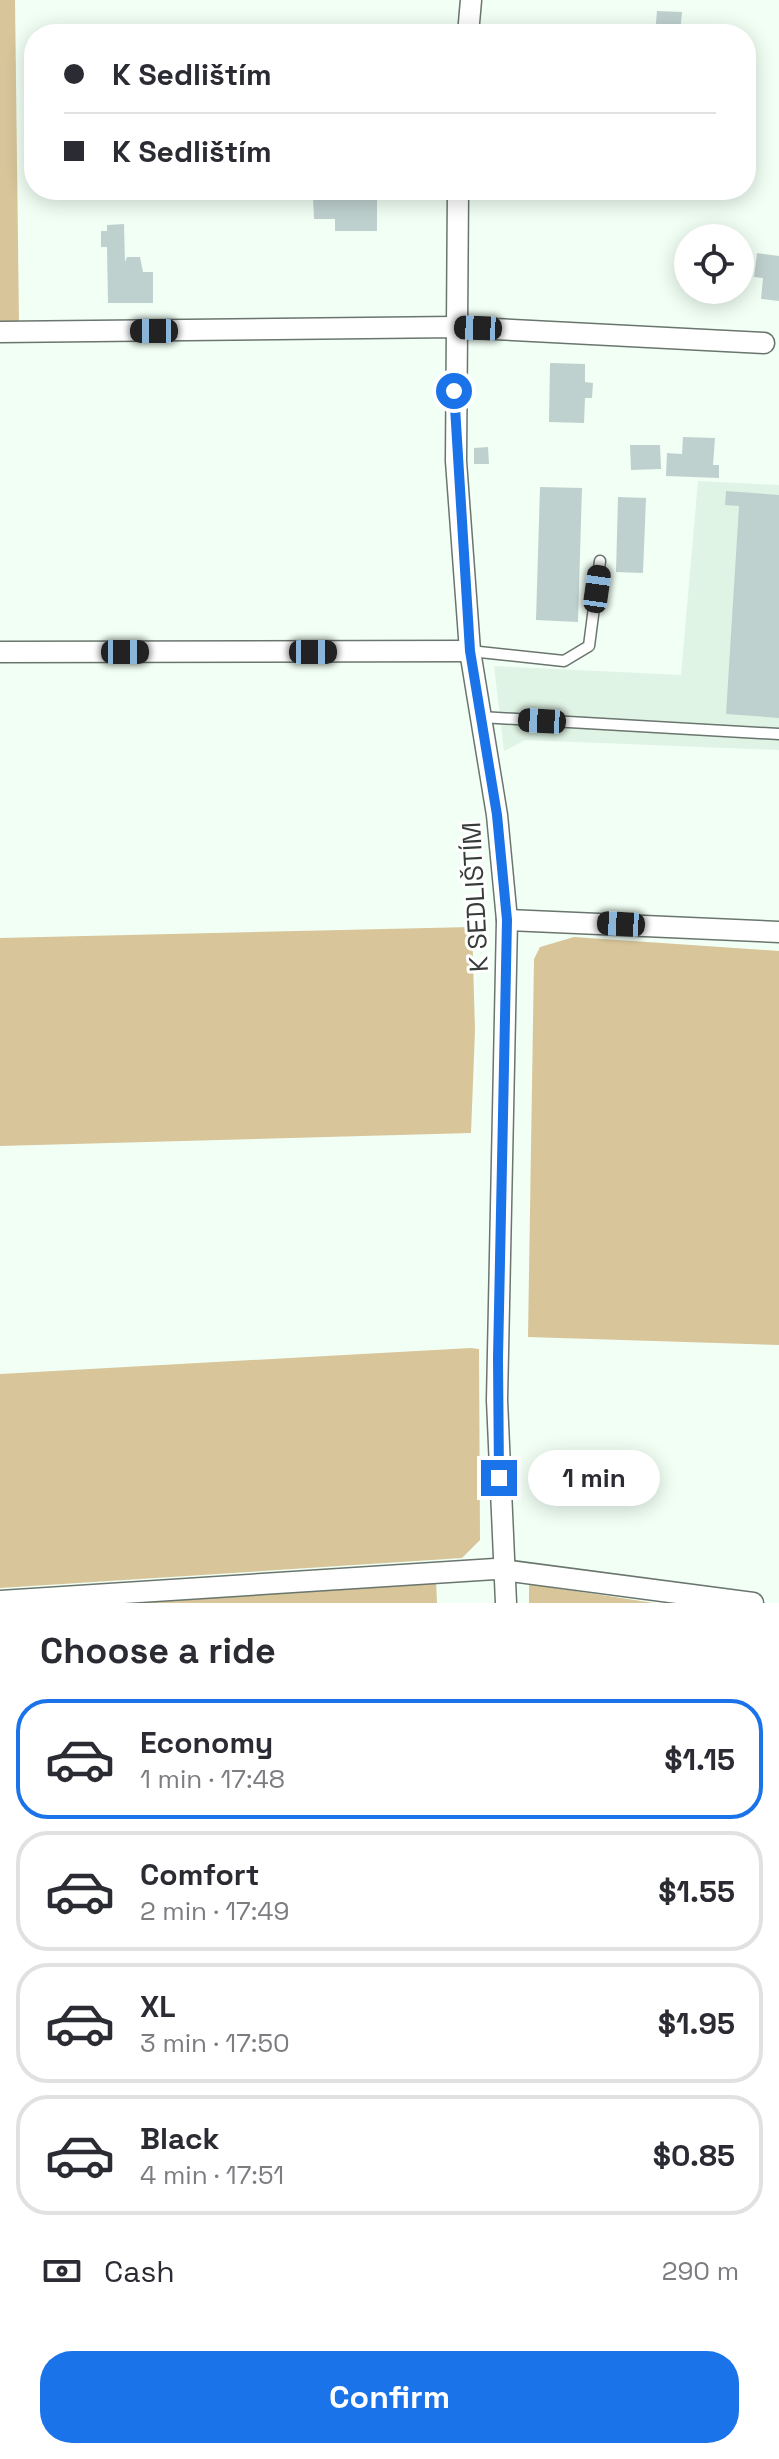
<!DOCTYPE html>
<meta charset="utf-8">
<style>
body{margin:0;font-family:"Space Grotesk",sans-serif;background:#f2f2f3;color:#2b2b33;height:100vh;display:flex;flex-direction:column;font-size:30px;white-space:nowrap}
*{box-sizing:border-box;margin:0}
p{font-size:26px;color:#7c7c81}
.icon{flex:none;width:44px;height:44px;fill:none;stroke:currentColor;stroke-width:2;stroke-linecap:round;stroke-linejoin:round}
.map{position:relative;height:1603px;overflow:hidden}
.sheet{display:flex;flex-direction:column;background:#fff;flex:1}
.sheet>*{flex:none}
.hud{position:absolute;left:24px;top:24px;width:732px;height:176px;border-radius:32px;box-shadow:0 4px 20px #0003;display:grid;align-content:center;height:176px;padding:0 40px;background:#fff}
.buttons{position:absolute;left:674px;top:224px;display:grid;gap:16px}
.buttons a{display:grid;place-items:center;width:80px;height:80px;border-radius:50%;background:#fff;box-shadow:0 4px 20px #0003;font-size:40px}
.end{position:absolute;width:36px;height:36px;margin:-18px;border:10px solid #1a73e8;background:#fff;box-shadow:0 0 0 4px #fff}
.from{border-radius:50%}
.bubble{position:absolute;height:56px;border-radius:28px;background:#fff;box-shadow:0 4px 20px #0003;font-size:26px;font-weight:700;line-height:56px;text-align:center}
.car{position:absolute;width:24px;height:48px;margin:-24px -12px;border-radius:10px;box-shadow:0 0 6px 2px #0007;background:linear-gradient(#222 24%,#8ab4d8 0 40%,#222 0 76%,#8ab4d8 0 86%,#222 0)}
.hud b{display:flex;align-items:center;gap:28px;height:76px;font-size:30px}
.hud b+b{border-top:2px solid #e1e1e2}
.hud i{width:20px;height:20px;background:#2b2b33}
ul{padding:0;list-style:none}
li{display:flex;align-items:center;gap:24px;height:120px;margin:0 16px 12px;padding:0 24px;border:4px solid #e1e1e2;border-radius:32px}
li div{flex:1}
li b{display:block;font-size:30px}
li em{font-style:normal;font-weight:700}
li.active{border-color:#1a73e8}
li>.icon{width:72px;height:72px;stroke-width:1.5}
h2{padding:0 40px;font-size:36px;line-height:96px}
.pay{display:flex;align-items:center;gap:20px;height:88px;padding:0 40px;font-size:30px}
.pay p{margin-inline-start:auto}
.action{display:flex;gap:16px;margin-top:auto;padding:16px 40px}
.action a{flex:1;height:92px;border-radius:32px;background:#1a73e8;color:#fff;font-size:32px;font-weight:700;line-height:92px;text-align:center}
.map>svg:first-child{display:block}
</style>
<div class="map">
<svg width="779" height="1603" viewBox="0 0 779 1603">
<rect width="100%" height="100%" fill="#f1fff5"/>
<polygon fill="#e0f4e5" points="698,481 779,485 779,750 525,740 504,751 494,666 681,675"/>
<g fill="#d8c599">
<polygon points="0,0 15,0 19,324 0,324"/>
<polygon points="472,927 475,1030 471,1133 0,1146 0,938"/>
<polygon points="574,937 779,951 779,1345 528,1337 534,959 540,947"/>
<polygon points="471,1348 479,1349 480,1540 462,1558 0,1588 0,1374"/>
<polygon points="436,1580 437,1603 105,1603"/>
<polygon points="529,1584 654,1603 529,1603"/>
</g>
<g fill="#bfd1cf">
<polygon points="657,11 682,12 680,34 655,34"/>
<polygon points="377,196 377,231 335,231 335,219 314,219 313,197"/>
<polygon points="124,224 125,262 127,257 140,257 143,272 153,272 153,303 108,303 107,247 101,247 101,231 107,231 107,225"/>
<polygon points="757,253 779,256 779,301 761,299 763,278 754,277"/>
<polygon points="550,363 585,364 585,382 593,383 592,398 585,398 584,423 549,422"/>
<polygon points="683,437 715,438 713,465 719,465 719,478 666,476 667,453 682,454"/>
<polygon points="630,445 660,445 661,469 631,470"/>
<polygon points="488,447 489,464 474,464 474,448"/>
<polygon points="540,487 582,488 578,622 536,620"/>
<polygon points="726,491 779,495 779,718 726,714 739,506 725,505"/>
<polygon points="618,497 646,498 643,573 616,572"/>
</g>
<g fill="none" stroke-linecap="round" stroke-linejoin="round">
<g stroke="#69756d" stroke-width="13">
<g id="lane">
<polyline points="470,651 564,661 589,646 600,561"/>
<polyline points="481,717 779,734"/>
</g>
</g>
<g stroke="#69756d" stroke-width="23">
<g id="street">
<polyline points="468,34 471,0"/>
<polyline points="458,190 456,461 470,651 497,815 507,920 497,1400 506,1603"/>
<polyline points="0,332 455,327 764,343"/>
<polyline points="0,652 470,651"/>
<polyline points="507,920 779,932"/>
<polyline points="0,1601 495,1569 753,1603"/>
</g>
</g>
<use href="#lane" stroke="#fff" stroke-width="10"/>
<use href="#street" stroke="#fff" stroke-width="20"/>
</g>
<g fill="none" stroke-linecap="round" stroke-linejoin="round">
<polyline stroke="#1a73e8" stroke-width="10" points="454,391 470,651 497,815 507,920 498,1358 499,1478"/>
</g>
<g text-anchor="middle" stroke-width="6" stroke-linejoin="round" paint-order="stroke">
<g font-size="26" fill="#373c39" stroke="#fff">
<text transform="translate(475 897) rotate(-93)" y="9">K SEDLIŠTÍM</text>
</g>
</g>
</svg>
<div class="buttons">
<a><svg class="icon" aria-label="locate" viewBox="0 0 24 24"><circle cx="12" cy="12" r="6"/><path d="M12 2v4M12 18v4M2 12h4M18 12h4"/></svg></a>
</div>
<i class="end from" style="left:454px;top:391px"></i>
<i class="end" style="left:499px;top:1478px"></i>
<div class="bubble" style="left:528px;top:1450px;width:132px">1 min</div>
<i class="car" style="left:478px;top:328px;rotate:272deg"></i>
<i class="car" style="left:154px;top:331px;rotate:270deg"></i>
<i class="car" style="left:597px;top:589px;rotate:8deg"></i>
<i class="car" style="left:125px;top:652px;rotate:90deg"></i>
<i class="car" style="left:313px;top:652px;rotate:90deg"></i>
<i class="car" style="left:542px;top:721px;rotate:273deg"></i>
<i class="car" style="left:621px;top:924px;rotate:273deg"></i>
<div class="hud">
<b><i class="from"></i>K Sedlištím</b>
<b><i></i>K Sedlištím</b>
</div>
</div>
<section class="sheet">
<h2>Choose a ride</h2>
<ul>
<li class="active"><svg class="icon" aria-label="car" viewBox="0 0 24 24"><path d="M5 17H2v-5l4-1 3-4h7l3 4 3 1v5h-3M9 17h6M6 11h13"/><circle cx="7" cy="17" r="2"/><circle cx="17" cy="17" r="2"/></svg><div><b>Economy</b><p>1 min · 17:48</p></div><em>$1.15</em></li>
<li><svg class="icon" aria-label="car" viewBox="0 0 24 24"><path d="M5 17H2v-5l4-1 3-4h7l3 4 3 1v5h-3M9 17h6M6 11h13"/><circle cx="7" cy="17" r="2"/><circle cx="17" cy="17" r="2"/></svg><div><b>Comfort</b><p>2 min · 17:49</p></div><em>$1.55</em></li>
<li><svg class="icon" aria-label="car" viewBox="0 0 24 24"><path d="M5 17H2v-5l4-1 3-4h7l3 4 3 1v5h-3M9 17h6M6 11h13"/><circle cx="7" cy="17" r="2"/><circle cx="17" cy="17" r="2"/></svg><div><b>XL</b><p>3 min · 17:50</p></div><em>$1.95</em></li>
<li><svg class="icon" aria-label="car" viewBox="0 0 24 24"><path d="M5 17H2v-5l4-1 3-4h7l3 4 3 1v5h-3M9 17h6M6 11h13"/><circle cx="7" cy="17" r="2"/><circle cx="17" cy="17" r="2"/></svg><div><b>Black</b><p>4 min · 17:51</p></div><em>$0.85</em></li>
</ul>
<div class="pay"><svg class="icon" aria-label="cash" viewBox="0 0 24 24"><path d="M3 7h18v10H3z"/><circle cx="12" cy="12" r="2"/></svg>Cash<p>290 m</p></div>
<div class="action"><a>Confirm</a></div>
</section>
